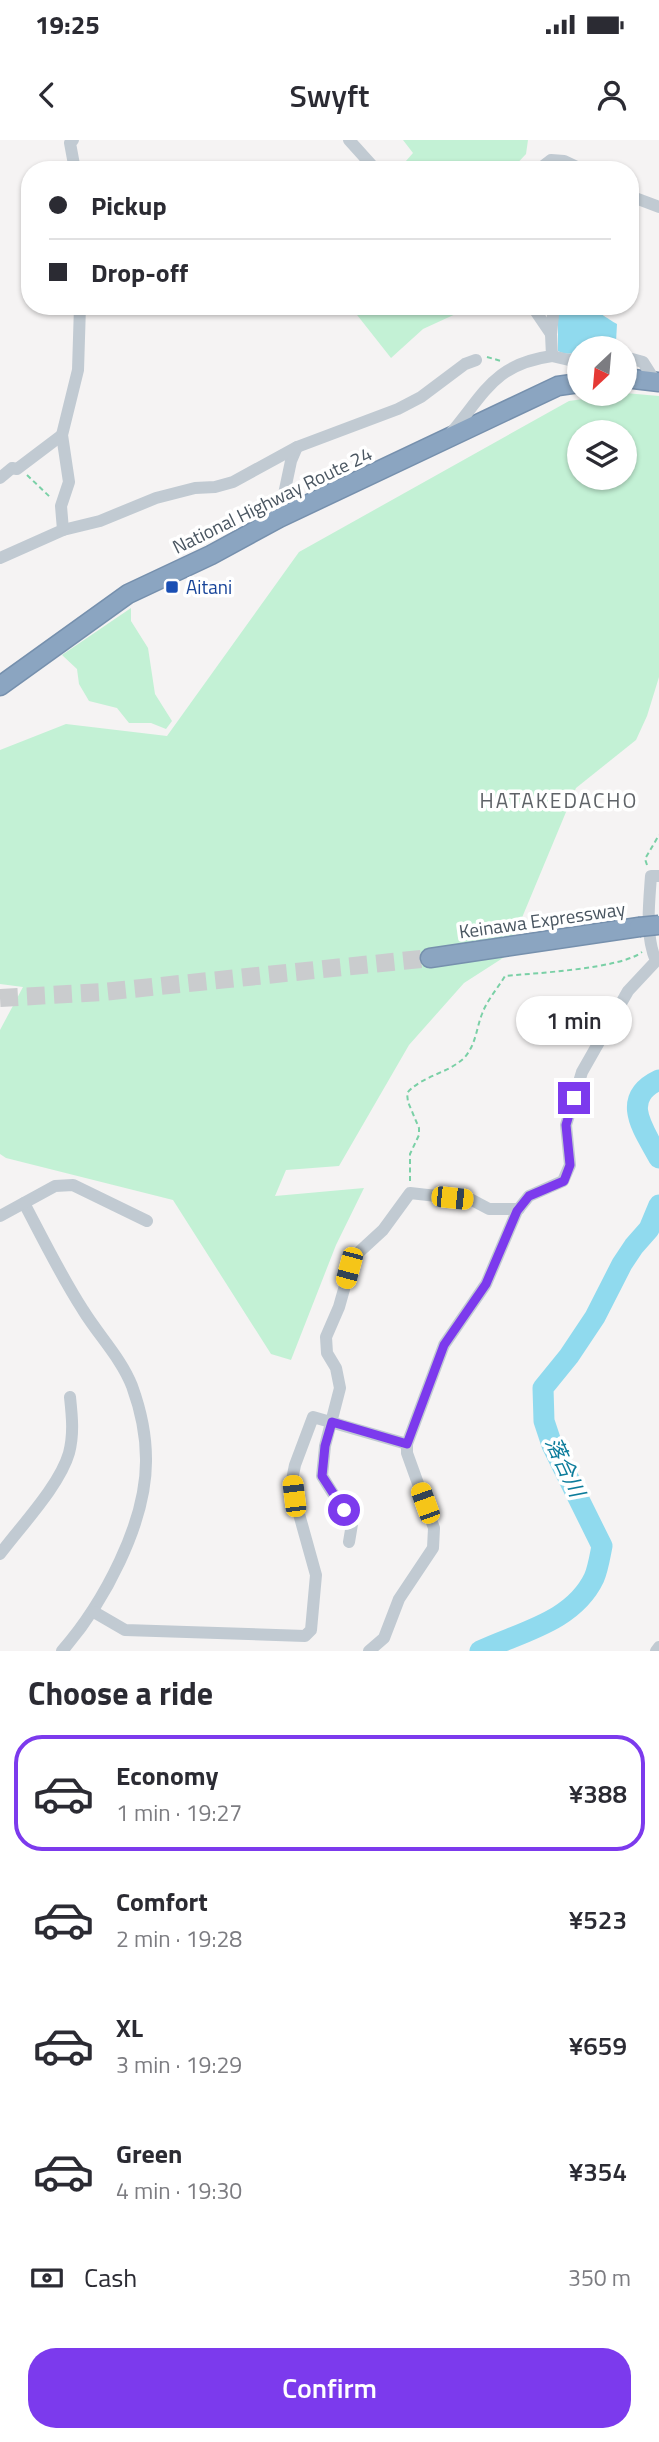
<!DOCTYPE html>
<meta charset="utf-8">
<style>
body{margin:0;font-family:"Titillium Web","Noto Sans JP",sans-serif;background:#f2f2f3;color:#2b2b33;height:100vh;display:flex;flex-direction:column;font-size:26px;white-space:nowrap}
*{box-sizing:border-box;margin:0}
p{font-size:23px;color:#7c7c81}
.icon{flex:none;width:38px;height:38px;fill:none;stroke:currentColor;stroke-width:2;stroke-linecap:round;stroke-linejoin:round}
.map{position:relative;height:1511px;overflow:hidden}
.panel{display:flex;flex-direction:column;background:#fff;flex:1}
.panel>*{flex:none}
.hud{position:absolute;left:21px;top:21px;width:618px;height:154px;border-radius:28px;box-shadow:0 2px 5px #0004;display:grid;align-content:center;height:154px;padding:0 28px;background:#fff}
.needle{width:46px;rotate:206deg}
.tools{position:absolute;left:567px;top:196px;display:grid;gap:14px}
.tools a{display:grid;place-items:center;width:70px;height:70px;border-radius:50%;background:#fff;box-shadow:0 2px 5px #0004;font-size:35px}
.end{position:absolute;width:32px;height:32px;margin:-16px;border:9px solid #7c3aed;background:#fff;box-shadow:0 0 0 4px #fff}
.from{border-radius:50%}
.bubble{position:absolute;height:49px;border-radius:24px;background:#fff;box-shadow:0 2px 5px #0004;font-size:23px;font-weight:600;line-height:49px;text-align:center}
.car{position:absolute;width:21px;height:42px;margin:-21px -10px;border-radius:9px;box-shadow:0 0 5px 2px #0007;background:linear-gradient(#f5c518 24%,#345 0 40%,#f5c518 0 76%,#345 0 86%,#f5c518 0)}
.hud b{display:flex;align-items:center;gap:24px;height:66px;font-size:26px}
.hud b+b{border-top:2px solid #e1e1e2}
.hud i{width:18px;height:18px;background:#2b2b33}
ul{padding:0;list-style:none}
li{display:flex;align-items:center;gap:21px;height:116px;margin:0 14px 10px;padding:0 14px;border:4px solid transparent;border-radius:28px}
li div{flex:1}
li b{display:block;font-size:26px}
li em{font-style:normal;font-weight:600}
li.on{border-color:#7c3aed}
li>.icon{width:63px;height:63px;stroke-width:1.5}
h2{padding:0 28px;font-size:32px;line-height:84px}
.pay{display:flex;align-items:center;gap:18px;height:77px;padding:0 28px;font-size:26px}
.pay p{margin-inline-start:auto}
.cta{display:flex;gap:14px;margin-top:auto;padding:14px 28px}
.cta a{flex:1;height:80px;border-radius:28px;background:#7c3aed;color:#fff;font-size:28px;font-weight:600;line-height:80px;text-align:center}
.status{display:flex;justify-content:space-between;align-items:center;height:49px;padding:0 35px;background:#fff;direction:ltr}
.status svg{height:19px;fill:currentColor}
header{display:flex;justify-content:space-between;align-items:center;height:91px;padding:0 28px;background:#fff;font-size:32px;font-weight:600}
.map>svg:first-child{display:block}
</style>
<div class="status"><b>19:25</b><svg viewBox="0 0 49 12"><path d="M0 12V9h3v3zM5 12V6h3v6zM10 12V3h3v9zM15 12V0h3v12zM26 1h20v11H26zM47 4h2v5h-2z"/></svg></div>
<header><svg class="icon" aria-label="back" viewBox="0 0 24 24"><path d="M15 5l-7 7 7 7"/></svg>Swyft<svg class="icon" aria-label="person" viewBox="0 0 24 24"><circle cx="12" cy="8" r="4"/><path d="M4 21q1-7 8-7t8 7"/></svg></header>
<div class="map">
<svg width="659" height="1511" viewBox="0 0 659 1511">
<rect width="100%" height="100%" fill="#f5f3f3"/>
<g fill="#c3f1d5" fill-rule="evenodd">
<polygon points="403,0 528,0 526,14 511,30 398,30 413,13"/>
<polygon points="350,166 473,166 423,189 391,218"/>
<path d="M 625,253 L 659,256 L 659,537 L 647,576 L 636,600 L 576,648 L 506,816 L 464,843 L 409,905 L 339,1026 L 286,1030 L 275,1056 L 364,1048 L 336,1105 L 291,1220 L 271,1214 L 173,1060 L 6,1018 L 0,1014 L 0,890 L 23,847 L 0,844 L 0,610 L 66,584 L 167,596 L 299,412 L 569,261 ZM 579,292 L 625,292 L 625,338 L 579,338 Z"/>
<polygon points="131,468 131,481 148,508 155,554 172,581 166,589 151,583 129,583 117,568 89,561 79,544 77,529 62,515"/>
</g>
<path fill="#90daee" d="M 561,166 L 571,166 L 578,171 C 603,171 596,172 617,184 L 616,202 L 579,208 L 579,211 C 572,214 565,215 558,211 L 558,173 Z"/>
<g fill="none" stroke-linecap="round" stroke-linejoin="round">
<g stroke="#90daee" stroke-width="21">
<path d="M 659,940 C 619,959 644,990 659,1018"/>
<path d="M 480,1511 C 520,1492 573,1482 594,1438 C 598,1429 600,1416 602,1406 L 552,1305 L 544,1281 L 543,1248 L 569,1216 L 595,1177 L 622,1124 L 634,1106 L 649,1089 L 659,1065"/>
</g>
<polyline stroke="#caccce" stroke-width="18" stroke-dasharray="18 9" stroke-linecap="butt" points="0,858 103,852 430,818"/>
<g stroke="#7690ad" stroke-width="21">
<g id="highway">
<polyline points="625,238 659,242"/>
<polyline points="0,546 128,454 211,415 279,378 558,246 579,243"/>
<polyline points="430,818 639,787"/>
</g>
</g>
<g stroke="#7ad0a6" stroke-width="2" stroke-dasharray="5 3.5" stroke-linecap="butt">
<polyline points="487,217 501,221"/>
<polyline points="27,335 51,358"/>
<polyline points="647,725 645,719 659,695"/>
<path d="M 410,1041 L 410,1014 L 419,995 L 419,988 L 408,962 L 407,953 C 422,936 446,934 463,919 C 476,906 476,889 482,874 C 487,860 498,848 505,836 C 535,833 620,829 642,812"/>
</g>
<g stroke="#c1cad2" stroke-width="12">
<polyline points="73,0 70,3 75,30"/>
<polyline points="349,0 376,30"/>
<polyline points="538,30 551,20 564,21 583,30"/>
<polyline points="630,56 659,67"/>
<polyline points="551,194 554,166"/>
<polyline points="552,216 569,220 579,218"/>
<polyline points="625,217 643,222 655,241"/>
<path d="M 451,293 C 485,253 494,224 552,216 L 551,194 L 532,166"/>
<polyline points="0,338 12,328 17,329 62,295"/>
<polyline points="279,378 291,321 297,307"/>
<polyline points="63,390 100,381 156,358 195,348 215,347 233,342 297,307 398,269 421,257 465,224 476,220"/>
<polyline points="0,418 63,390 61,366 69,342 62,295 78,230 80,166"/>
<path d="M 24,1063 C 43,1099 61,1136 83,1170 C 99,1196 121,1218 132,1246 C 140,1268 146,1295 146,1319 C 147,1383 103,1464 62,1511"/>
<polyline points="0,1076 55,1046 73,1045 147,1081"/>
<polyline points="349,1402 352,1384 322,1336 325,1306 340,1248 336,1228 327,1213 326,1197 339,1167 350,1128 358,1113 383,1090 410,1053 472,1060 489,1069 519,1069"/>
<path d="M 0,1414 C 21,1386 60,1345 69,1313 C 74,1294 72,1276 70,1257"/>
<polyline points="94,1472 125,1490 305,1496 311,1490 316,1435 294,1356 292,1340 295,1325 313,1277 407,1304"/>
<path d="M 369,1511 L 384,1498 L 399,1459 L 433,1408 L 434,1388 L 407,1313 L 407,1304 L 444,1205 L 486,1144 L 517,1071 L 529,1056 L 563,1041 L 570,1025 L 566,985 L 582,932 L 628,851 L 656,821 C 645,795 649,765 651,736 L 659,736"/>
<polyline points="656,1511 659,1507"/>
</g>
<use href="#highway" stroke="#8ba5c1" stroke-width="18"/>
<g stroke="#7690ad" stroke-width="21" stroke-linecap="butt">
<polyline id="highway-bridge" points="639,787 659,785"/>
</g>
<use href="#highway-bridge" stroke="#8ba5c1" stroke-width="18"/>
</g>
<g fill="none" stroke-linecap="round" stroke-linejoin="round">
<polyline stroke="#7c3aed" stroke-width="9" points="344,1370 322,1336 325,1306 332,1282 407,1304 444,1205 486,1144 517,1071 529,1056 564,1041 570,1025 566,985 574,958"/>
</g>
<rect fill="#1a4fb4" stroke="#fff" stroke-width="2.5" x="165" y="440" width="14" height="14" rx="3.5"/>
<g text-anchor="middle" stroke-width="7" stroke-linejoin="round" paint-order="stroke">
<g font-size="19" fill="#4a5661" stroke="#fff">
<text transform="translate(272 360) rotate(-26)" y="7">National Highway Route 24</text>
<text transform="translate(542 780) rotate(-8)" y="7">Keinawa Expressway</text>
</g>
<g font-size="19" fill="#164399" stroke="#fff" text-anchor="start">
<text x="186" y="454">Aitani</text>
</g>
<g font-size="21" letter-spacing="2" fill="#5f6368" stroke="#fff">
<text x="559" y="668">HATAKEDACHO</text>
</g>
<g font-size="21" font-style="italic" fill="#0c7c9b" stroke="#fff">
<text transform="translate(565 1327) rotate(65)" y="7">落合川</text>
</g>
</g>
</svg>
<div class="tools">
<a><svg class="needle" viewBox="-14 -14 28 28"><path d="M0-13l5 13h-10z" fill="#e53935"/><path d="M0 13l5-13h-10z" fill="#7c7c81"/></svg></a>
<a><svg class="icon" aria-label="layers" viewBox="0 0 24 24"><path d="M12 4l9 5-9 5-9-5zM3 14l9 5 9-5"/></svg></a>
</div>
<i class="end from" style="left:344px;top:1370px"></i>
<i class="end" style="left:574px;top:958px"></i>
<div class="bubble" style="left:516px;top:856px;width:116px">1 min</div>
<i class="car" style="left:452px;top:1058px;rotate:96deg"></i>
<i class="car" style="left:349px;top:1128px;rotate:195deg"></i>
<i class="car" style="left:294px;top:1356px;rotate:353deg"></i>
<i class="car" style="left:425px;top:1363px;rotate:340deg"></i>
<div class="hud">
<b><i class="from"></i>Pickup</b>
<b><i></i>Drop-off</b>
</div>
</div>
<section class="panel">
<h2>Choose a ride</h2>
<ul>
<li class="on"><svg class="icon" aria-label="car" viewBox="0 0 24 24"><path d="M5 17H2v-5l4-1 3-4h7l3 4 3 1v5h-3M9 17h6M6 11h13"/><circle cx="7" cy="17" r="2"/><circle cx="17" cy="17" r="2"/></svg><div><b>Economy</b><p>1 min · 19:27</p></div><em>¥388</em></li>
<li><svg class="icon" aria-label="car" viewBox="0 0 24 24"><path d="M5 17H2v-5l4-1 3-4h7l3 4 3 1v5h-3M9 17h6M6 11h13"/><circle cx="7" cy="17" r="2"/><circle cx="17" cy="17" r="2"/></svg><div><b>Comfort</b><p>2 min · 19:28</p></div><em>¥523</em></li>
<li><svg class="icon" aria-label="car" viewBox="0 0 24 24"><path d="M5 17H2v-5l4-1 3-4h7l3 4 3 1v5h-3M9 17h6M6 11h13"/><circle cx="7" cy="17" r="2"/><circle cx="17" cy="17" r="2"/></svg><div><b>XL</b><p>3 min · 19:29</p></div><em>¥659</em></li>
<li><svg class="icon" aria-label="car" viewBox="0 0 24 24"><path d="M5 17H2v-5l4-1 3-4h7l3 4 3 1v5h-3M9 17h6M6 11h13"/><circle cx="7" cy="17" r="2"/><circle cx="17" cy="17" r="2"/></svg><div><b>Green</b><p>4 min · 19:30</p></div><em>¥354</em></li>
</ul>
<div class="pay"><svg class="icon" aria-label="cash" viewBox="0 0 24 24"><path d="M3 7h18v10H3z"/><circle cx="12" cy="12" r="2"/></svg>Cash<p>350 m</p></div>
<div class="cta"><a>Confirm</a></div>
</section>
